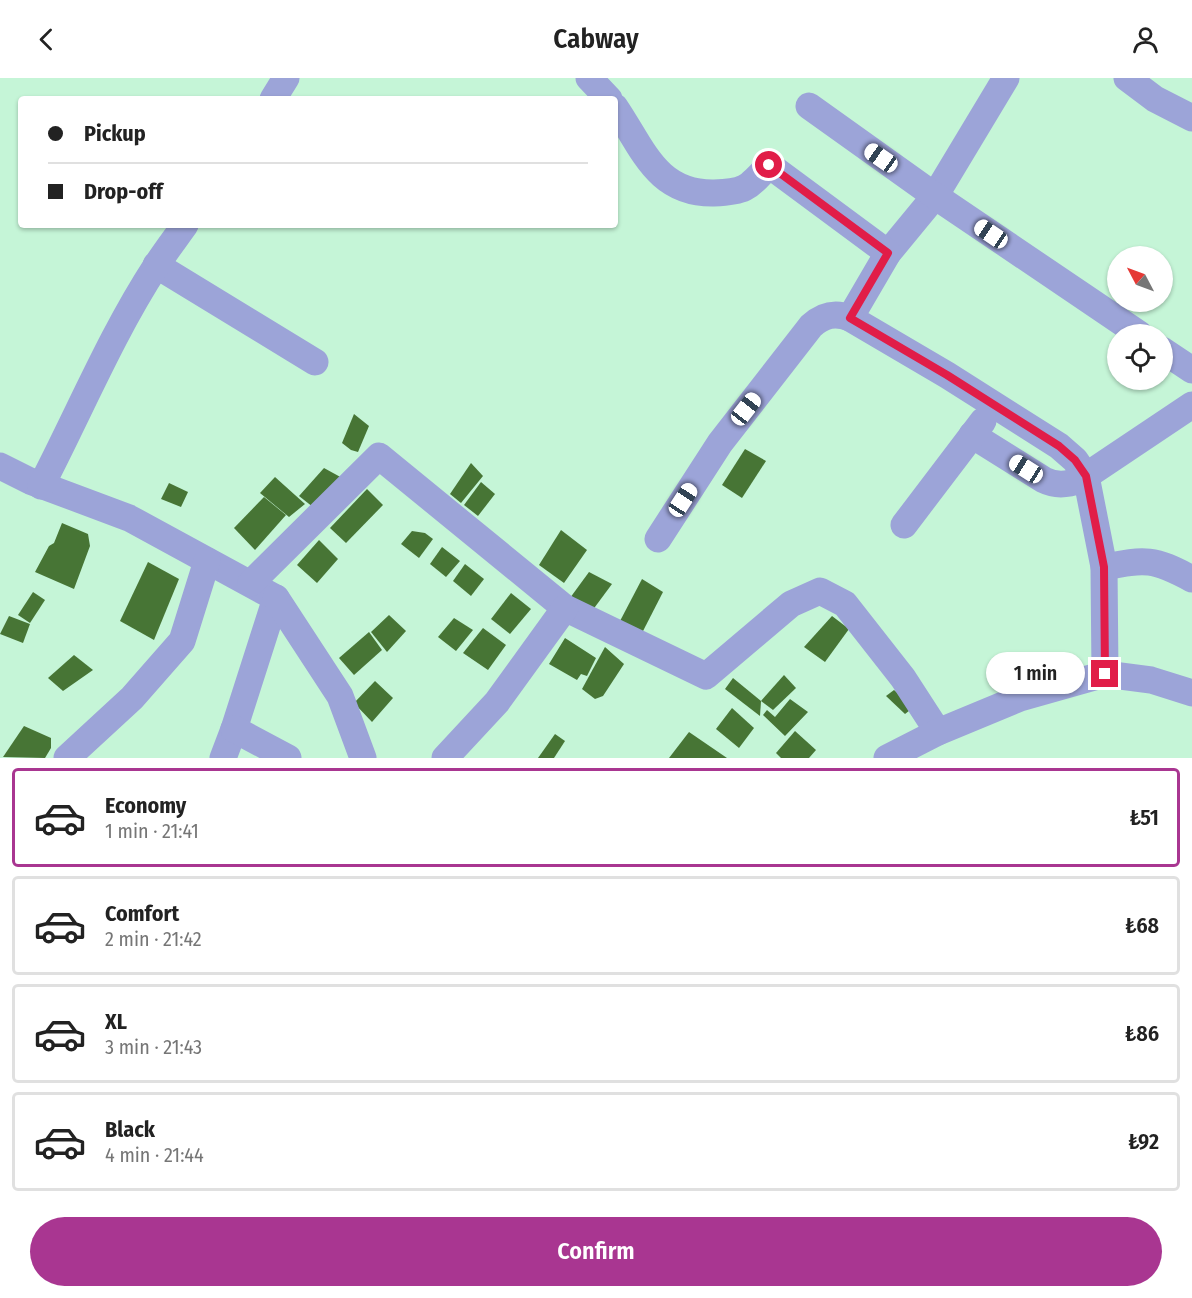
<!DOCTYPE html>
<meta charset="utf-8">
<style>
body{margin:0;font-family:"Fira Sans Condensed",sans-serif;background:#f2f2f2;color:#222;height:100vh;display:flex;flex-direction:column;font-size:22px;white-space:nowrap}
*{box-sizing:border-box;margin:0}
p{font-size:20px;color:#767676}
.icon{flex:none;width:33px;height:33px;fill:none;stroke:currentColor;stroke-width:2;stroke-linecap:round;stroke-linejoin:round}
.map{position:relative;height:680px;overflow:hidden}
.side{display:flex;flex-direction:column;background:#fff;flex:1}
.side>*{flex:none}
.hud{position:absolute;left:18px;top:18px;width:600px;height:132px;border-radius:6px;box-shadow:0 2px 4px #0004;display:grid;align-content:center;height:132px;padding:0 30px;background:#fff}
.needle{width:39px;rotate:311deg}
.fabs{position:absolute;left:1107px;top:168px;display:grid;gap:12px}
.fabs a{display:grid;place-items:center;width:66px;height:66px;border-radius:50%;background:#fff;box-shadow:0 2px 4px #0004;font-size:30px}
.end{position:absolute;width:27px;height:27px;margin:-14px;border:8px solid #e11d48;background:#fff;box-shadow:0 0 0 3px #fff}
.from{border-radius:50%}
.bubble{position:absolute;height:42px;border-radius:21px;background:#fff;box-shadow:0 2px 4px #0004;font-size:20px;font-weight:600;line-height:42px;text-align:center}
.car{position:absolute;width:18px;height:36px;margin:-18px -9px;border-radius:8px;box-shadow:0 0 4px 2px #0007;background:linear-gradient(#fff 24%,#345 0 40%,#fff 0 76%,#345 0 86%,#fff 0)}
.hud b{display:flex;align-items:center;gap:21px;height:57px;font-size:22px}
.hud b+b{border-top:2px solid #e0e0e0}
.hud i{width:15px;height:15px;background:#222}
ul{padding:10px 0 0;list-style:none}
li{display:flex;align-items:center;gap:18px;height:99px;margin:0 12px 9px;padding:0 18px;border:3px solid #e0e0e0;border-radius:6px}
li div{flex:1}
li b{display:block;font-size:22px}
li em{font-style:normal;font-weight:600}
li.selected{border-color:#a93691}
li>.icon{width:54px;height:54px;stroke-width:1.5}
.action{display:flex;gap:12px;margin-top:auto;padding:12px 30px}
.action a{flex:1;height:69px;border-radius:36px;background:#a93691;color:#fff;font-size:24px;font-weight:600;line-height:69px;text-align:center}
header{display:flex;justify-content:space-between;align-items:center;height:78px;padding:0 30px;background:#fff;font-size:27px;font-weight:600}
.map>svg:first-child{display:block}
</style>
<header><svg class="icon" aria-label="back" viewBox="0 0 24 24"><path d="M15 5l-7 7 7 7"/></svg>Cabway<svg class="icon" aria-label="person" viewBox="0 0 24 24"><circle cx="12" cy="8" r="4"/><path d="M4 21q1-7 8-7t8 7"/></svg></header>
<div class="map">
<svg width="1192" height="680" viewBox="0 0 1192 680">
<rect width="100%" height="100%" fill="#c5f5d7"/>
<g fill="#477535">
<polygon points="354,336 369,348 358,374 351,372 342,365"/>
<polygon points="745,371 766,383 742,420 722,407"/>
<polygon points="471,385 483,398 461,425 450,416"/>
<polygon points="324,390 344,401 318,433 299,418"/>
<polygon points="275,399 305,426 289,439 260,415"/>
<polygon points="481,404 495,416 478,438 464,427"/>
<polygon points="169,405 188,414 181,429 161,421"/>
<polygon points="367,411 383,427 346,465 330,450"/>
<polygon points="264,419 286,437 255,472 234,450"/>
<polygon points="62,445 88,456 90,468 74,511 35,494 49,468 54,465"/>
<polygon points="561,452 587,472 564,505 539,487"/>
<polygon points="412,453 425,455 433,461 419,480 401,466"/>
<polygon points="319,462 338,481 317,505 297,487"/>
<polygon points="442,469 460,483 446,499 430,486"/>
<polygon points="148,484 179,501 154,562 120,543"/>
<polygon points="465,486 484,501 471,518 453,503"/>
<polygon points="589,494 612,506 592,533 570,520"/>
<polygon points="642,501 663,514 642,555 620,543"/>
<polygon points="33,514 45,522 30,545 18,537"/>
<polygon points="511,515 531,531 510,556 491,541"/>
<polygon points="389,537 406,553 387,574 371,554"/>
<polygon points="9,538 30,546 23,565 0,556"/>
<polygon points="832,538 849,551 825,584 804,569"/>
<polygon points="454,540 473,552 456,573 438,559"/>
<polygon points="483,550 506,567 488,592 463,575"/>
<polygon points="369,554 382,572 354,597 339,580"/>
<polygon points="565,560 596,580 587,598 581,596 577,602 549,586"/>
<polygon points="605,569 624,586 603,618 595,621 582,611"/>
<polygon points="74,577 93,592 63,613 48,600"/>
<polygon points="784,597 796,610 773,632 761,623"/>
<polygon points="733,600 761,623 760,638 725,611"/>
<polygon points="375,603 393,620 372,644 354,625"/>
<polygon points="894,612 914,629 905,636 886,618"/>
<polygon points="790,621 808,634 785,658 763,637 767,632 775,639"/>
<polygon points="732,630 754,650 739,670 716,651"/>
<polygon points="24,648 51,660 51,670 45,680 3,679"/>
<polygon points="795,653 816,672 809,680 781,680 776,675"/>
<polygon points="689,654 727,680 669,680"/>
<polygon points="555,656 565,663 554,680 538,680"/>
</g>
<g fill="none" stroke-linecap="round" stroke-linejoin="round">
<g stroke="#9ca4d8" stroke-width="27">
<polyline points="589,0 609,21"/>
<polyline points="1006,0 935,118 888,175 850,240 947,297 1059,368 1075,382 1086,398 1104,489 1105,596"/>
<polyline points="1127,0 1155,21 1192,40"/>
<polyline points="273,21 286,0"/>
<polyline points="809,28 935,118 1139,256"/>
<path d="M 615,29 C 643,70 656,116 714,115 C 746,114 748,110 769,87 L 888,175"/>
<polyline points="156,187 315,284"/>
<polyline points="1162,272 1192,292"/>
<path d="M 972,357 L 1044,402 C 1056,408 1067,407 1080,402 L 1192,327"/>
<polyline points="0,388 30,403 129,440 276,520 234,651 223,680"/>
<path d="M 41,408 C 79,335 111,257 156,188 C 165,174 175,161 185,147"/>
<polyline points="904,447 983,343"/>
<path d="M 658,461 L 720,365 L 811,248 C 823,237 835,234 850,240"/>
<path d="M 1104,489 C 1146,481 1153,480 1192,501"/>
<polyline points="251,505 379,378 565,530 706,598 791,526 820,513 845,526 903,600 938,654"/>
<polyline points="276,520 340,618 363,680"/>
<polyline points="234,651 288,680"/>
<polyline points="67,680 132,620 182,563 207,483"/>
<polyline points="445,680 497,624 565,530"/>
<polyline points="887,680 938,654 1020,620 1105,596 1151,602 1192,615"/>
</g>
</g>
<g fill="none" stroke-linecap="round" stroke-linejoin="round">
<polyline stroke="#e11d48" stroke-width="8" points="769,87 888,175 850,240 947,297 1059,368 1075,382 1086,398 1104,489 1105,596"/>
</g>
</svg>
<div class="fabs">
<a><svg class="needle" viewBox="-14 -14 28 28"><path d="M0-13l5 13h-10z" fill="#e53935"/><path d="M0 13l5-13h-10z" fill="#767676"/></svg></a>
<a><svg class="icon" aria-label="locate" viewBox="0 0 24 24"><circle cx="12" cy="12" r="6"/><path d="M12 2v4M12 18v4M2 12h4M18 12h4"/></svg></a>
</div>
<i class="end from" style="left:769px;top:87px"></i>
<i class="end" style="left:1105px;top:596px"></i>
<div class="bubble" style="left:986px;top:574px;width:99px">1 min</div>
<i class="car" style="left:881px;top:80px;rotate:305deg"></i>
<i class="car" style="left:991px;top:156px;rotate:304deg"></i>
<i class="car" style="left:746px;top:331px;rotate:38deg"></i>
<i class="car" style="left:1026px;top:391px;rotate:302deg"></i>
<i class="car" style="left:683px;top:422px;rotate:33deg"></i>
<div class="hud">
<b><i class="from"></i>Pickup</b>
<b><i></i>Drop-off</b>
</div>
</div>
<section class="side">
<ul>
<li class="selected"><svg class="icon" aria-label="car" viewBox="0 0 24 24"><path d="M5 17H2v-5l4-1 3-4h7l3 4 3 1v5h-3M9 17h6M6 11h13"/><circle cx="7" cy="17" r="2"/><circle cx="17" cy="17" r="2"/></svg><div><b>Economy</b><p>1 min · 21:41</p></div><em>₺51</em></li>
<li><svg class="icon" aria-label="car" viewBox="0 0 24 24"><path d="M5 17H2v-5l4-1 3-4h7l3 4 3 1v5h-3M9 17h6M6 11h13"/><circle cx="7" cy="17" r="2"/><circle cx="17" cy="17" r="2"/></svg><div><b>Comfort</b><p>2 min · 21:42</p></div><em>₺68</em></li>
<li><svg class="icon" aria-label="car" viewBox="0 0 24 24"><path d="M5 17H2v-5l4-1 3-4h7l3 4 3 1v5h-3M9 17h6M6 11h13"/><circle cx="7" cy="17" r="2"/><circle cx="17" cy="17" r="2"/></svg><div><b>XL</b><p>3 min · 21:43</p></div><em>₺86</em></li>
<li><svg class="icon" aria-label="car" viewBox="0 0 24 24"><path d="M5 17H2v-5l4-1 3-4h7l3 4 3 1v5h-3M9 17h6M6 11h13"/><circle cx="7" cy="17" r="2"/><circle cx="17" cy="17" r="2"/></svg><div><b>Black</b><p>4 min · 21:44</p></div><em>₺92</em></li>
</ul>
<div class="action"><a>Confirm</a></div>
</section>
